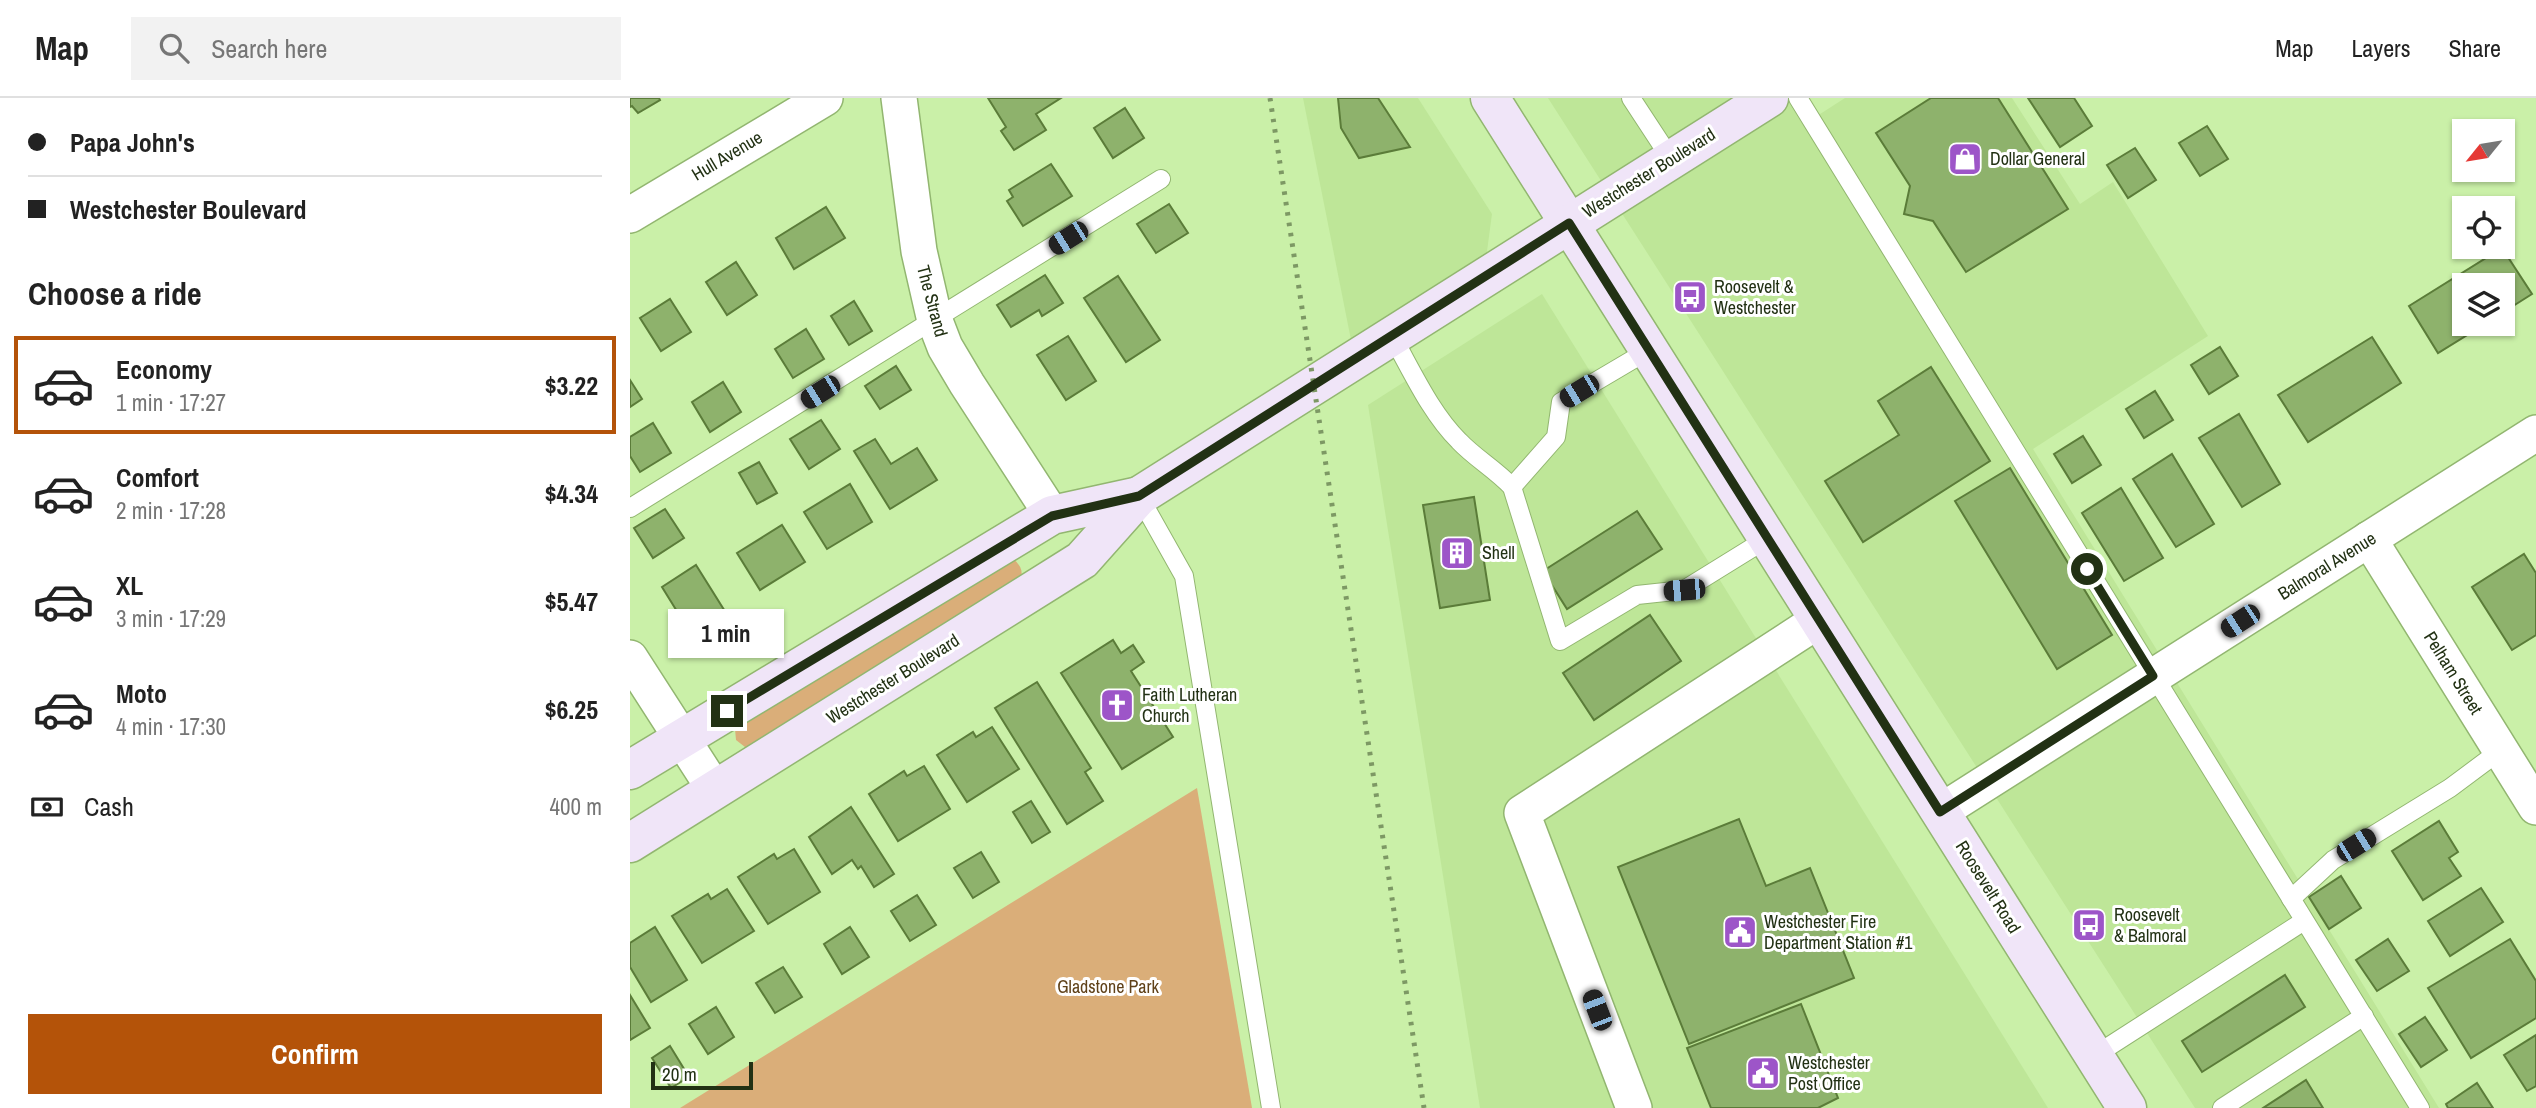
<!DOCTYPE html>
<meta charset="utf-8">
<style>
body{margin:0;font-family:"Archivo Narrow",sans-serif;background:#f2f2f2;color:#222;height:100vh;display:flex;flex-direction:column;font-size:26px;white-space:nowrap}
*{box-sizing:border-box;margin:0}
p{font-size:23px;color:#767676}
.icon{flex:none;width:38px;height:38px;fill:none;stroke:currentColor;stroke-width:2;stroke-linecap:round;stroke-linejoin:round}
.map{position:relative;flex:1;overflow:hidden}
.side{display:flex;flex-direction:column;background:#fff;width:630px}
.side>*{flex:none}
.top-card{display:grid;align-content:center;height:154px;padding:0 28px;background:#fff}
.needle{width:46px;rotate:240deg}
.controls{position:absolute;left:1822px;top:21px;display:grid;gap:14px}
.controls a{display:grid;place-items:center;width:63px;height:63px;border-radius:0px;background:#fff;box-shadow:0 2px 5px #0004;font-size:35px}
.scale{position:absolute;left:21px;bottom:18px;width:102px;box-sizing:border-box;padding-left:7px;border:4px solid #223114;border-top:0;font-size:19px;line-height:24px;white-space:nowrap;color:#223114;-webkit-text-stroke:5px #fff;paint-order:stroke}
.end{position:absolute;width:32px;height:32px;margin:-16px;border:9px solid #223114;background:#fff;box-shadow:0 0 0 4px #fff}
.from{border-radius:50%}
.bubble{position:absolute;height:49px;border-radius:0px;background:#fff;box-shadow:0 2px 5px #0004;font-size:23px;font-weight:700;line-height:49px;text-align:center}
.car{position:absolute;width:21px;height:42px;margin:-21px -10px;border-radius:9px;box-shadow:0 0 5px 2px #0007;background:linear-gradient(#222 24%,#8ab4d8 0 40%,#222 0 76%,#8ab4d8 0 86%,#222 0)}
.top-card b{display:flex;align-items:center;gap:24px;height:66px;font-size:26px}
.top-card b+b{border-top:2px solid #e0e0e0}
.top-card i{width:18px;height:18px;background:#222}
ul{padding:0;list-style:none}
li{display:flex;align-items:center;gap:21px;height:98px;margin:0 14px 10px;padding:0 14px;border:4px solid transparent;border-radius:0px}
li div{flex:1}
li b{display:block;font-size:26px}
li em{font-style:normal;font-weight:700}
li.active{border-color:#b45309}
li>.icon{width:63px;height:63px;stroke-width:1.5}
h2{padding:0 28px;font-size:32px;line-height:84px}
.pay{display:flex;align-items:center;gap:18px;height:77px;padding:0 28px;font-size:26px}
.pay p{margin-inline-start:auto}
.button{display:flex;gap:14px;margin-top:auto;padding:14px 28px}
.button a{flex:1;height:80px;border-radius:0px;background:#b45309;color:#fff;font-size:28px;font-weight:700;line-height:80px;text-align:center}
header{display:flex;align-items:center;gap:42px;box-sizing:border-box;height:98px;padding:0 35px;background:#fff;border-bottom:2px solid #e0e0e0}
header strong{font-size:33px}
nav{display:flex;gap:38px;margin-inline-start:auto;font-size:24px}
.search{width:490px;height:63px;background:#f2f2f2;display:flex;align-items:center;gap:18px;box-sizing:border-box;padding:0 24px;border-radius:0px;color:#767676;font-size:26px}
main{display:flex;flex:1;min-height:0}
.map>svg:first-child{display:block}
</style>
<header>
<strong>Map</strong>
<div class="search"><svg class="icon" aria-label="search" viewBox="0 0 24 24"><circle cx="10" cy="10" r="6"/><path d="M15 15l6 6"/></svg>Search here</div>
<nav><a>Map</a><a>Layers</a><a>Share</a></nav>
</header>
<main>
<section class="side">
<div class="top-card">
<b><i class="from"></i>Papa John's</b>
<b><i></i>Westchester Boulevard</b>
</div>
<h2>Choose a ride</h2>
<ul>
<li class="active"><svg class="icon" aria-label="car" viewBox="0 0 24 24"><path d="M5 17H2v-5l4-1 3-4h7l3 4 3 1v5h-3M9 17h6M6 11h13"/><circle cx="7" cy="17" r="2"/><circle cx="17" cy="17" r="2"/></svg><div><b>Economy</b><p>1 min · 17:27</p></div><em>$3.22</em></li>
<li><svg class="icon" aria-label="car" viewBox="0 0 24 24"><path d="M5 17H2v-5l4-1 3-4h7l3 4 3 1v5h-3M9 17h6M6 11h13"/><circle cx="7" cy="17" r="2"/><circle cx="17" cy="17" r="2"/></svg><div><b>Comfort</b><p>2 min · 17:28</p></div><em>$4.34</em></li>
<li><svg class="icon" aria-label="car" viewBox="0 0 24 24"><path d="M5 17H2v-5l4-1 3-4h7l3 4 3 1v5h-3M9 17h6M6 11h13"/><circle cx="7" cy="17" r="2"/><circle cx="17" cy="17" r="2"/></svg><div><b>XL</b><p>3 min · 17:29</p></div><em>$5.47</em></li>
<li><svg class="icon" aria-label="car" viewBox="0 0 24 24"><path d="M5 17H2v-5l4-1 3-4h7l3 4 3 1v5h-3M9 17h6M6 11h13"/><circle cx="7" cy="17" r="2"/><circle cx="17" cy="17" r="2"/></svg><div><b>Moto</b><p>4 min · 17:30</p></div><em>$6.25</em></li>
</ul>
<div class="pay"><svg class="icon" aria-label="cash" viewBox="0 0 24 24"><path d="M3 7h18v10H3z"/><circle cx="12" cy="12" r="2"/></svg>Cash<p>400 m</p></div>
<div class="button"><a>Confirm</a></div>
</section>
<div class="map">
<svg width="1906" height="1010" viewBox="0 0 1906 1010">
<rect width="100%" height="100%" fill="#caf0a8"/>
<g fill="#bee698">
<polygon points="673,0 788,0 862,116 856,161 723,252"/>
<polygon points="918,0 1156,0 1173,27 1215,0 1382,0 1450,106 1483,84 1578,238 1403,351 1809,1010 1565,1010"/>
<polygon points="912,196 1418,1010 850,1010 738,307"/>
</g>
<g fill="#daae79">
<path d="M 381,459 C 391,467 394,473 390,484 L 125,649 L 115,649 L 106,642 L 105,631 Z"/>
<polygon points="567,690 622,1010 50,1010"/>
</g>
<g fill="#8eb26c" stroke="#5b7c39" stroke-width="2">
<polygon points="0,0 29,0 30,2 8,15 2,8 0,9"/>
<polygon points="358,0 431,0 406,16 416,32 384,52 371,33 376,29"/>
<polygon points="708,0 748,0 780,49 729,60 711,30"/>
<polygon points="1301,0 1368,0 1438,111 1336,174 1303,123 1274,116 1280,88 1246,35"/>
<polygon points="1398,0 1444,0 1462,28 1430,49"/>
<polygon points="495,10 514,40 483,60 464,30"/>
<polygon points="1577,28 1598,61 1570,78 1549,45"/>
<polygon points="1505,50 1526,82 1498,100 1477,67"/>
<polygon points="421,66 442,98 393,128 377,103 383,99 379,92"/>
<polygon points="539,106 558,135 526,155 507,126"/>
<polygon points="196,109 215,140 164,171 146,140"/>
<polygon points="1872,150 1902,196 1872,215 1872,187 1834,187 1834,226 1855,226 1808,255 1779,208"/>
<polygon points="106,164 127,197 97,217 76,184"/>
<polygon points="415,177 433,205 412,218 409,212 381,229 367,207"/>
<polygon points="488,178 530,242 496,264 454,200"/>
<polygon points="40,201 61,234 31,253 10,220"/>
<polygon points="224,203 242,233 219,247 201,218"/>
<polygon points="176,231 194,261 163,280 145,251"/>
<polygon points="438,238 466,283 436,302 407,257"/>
<polygon points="1742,239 1771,285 1678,344 1648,297"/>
<polygon points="1590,249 1608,278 1579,296 1561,267"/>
<polygon points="266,268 281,292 250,311 235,288"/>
<polygon points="1301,269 1360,363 1233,444 1195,383 1269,337 1248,303"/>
<polygon points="0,282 12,301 0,309"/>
<polygon points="93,284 111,314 80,334 62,304"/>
<polygon points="1525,293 1543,322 1514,340 1496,311"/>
<polygon points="1609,316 1650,386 1612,409 1569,340"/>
<polygon points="191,322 210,351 179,371 160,341"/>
<polygon points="23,325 41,355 10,374 0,358 0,339"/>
<polygon points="1453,338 1471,367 1442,385 1424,356"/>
<polygon points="245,341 261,366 287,350 307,382 260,411 224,353"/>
<polygon points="1542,356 1584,426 1546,449 1503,381"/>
<polygon points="129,364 147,395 127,406 109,375"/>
<polygon points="1380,370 1482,537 1427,571 1325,403"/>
<polygon points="220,386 242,424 197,451 174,414"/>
<polygon points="1491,390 1533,460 1494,483 1452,415"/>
<polygon points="844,399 860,502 810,510 793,407"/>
<polygon points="35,411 54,440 23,460 4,430"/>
<polygon points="1007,413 1032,451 937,511 913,473"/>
<polygon points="152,427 175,464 130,492 107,455"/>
<polygon points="1894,456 1906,475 1906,537 1882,552 1842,489"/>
<polygon points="66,467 96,515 61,536 32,489"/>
<polygon points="1020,517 1051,563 964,622 933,575"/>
<polygon points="483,542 491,555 503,547 514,564 501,573 543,639 492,671 431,575"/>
<polygon points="407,584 461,670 455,674 473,703 437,726 365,610"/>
<polygon points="362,629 389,671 337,704 307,657 343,634 346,639"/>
<polygon points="294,668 320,711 268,743 239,696 274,673 277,678"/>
<polygon points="401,703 420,734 402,745 383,714"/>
<polygon points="221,709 264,776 244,789 231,768 228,771 222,762 202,776 179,739"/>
<polygon points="1109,721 1136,788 1180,770 1224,880 1059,946 988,769"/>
<polygon points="1809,723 1828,754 1819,760 1831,778 1793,802 1762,753"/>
<polygon points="164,751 190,794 138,826 108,779 144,756 147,761"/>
<polygon points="351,754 369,784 343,800 324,770"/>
<polygon points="1711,778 1731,810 1699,831 1679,799"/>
<polygon points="1851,790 1873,824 1820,858 1798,823"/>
<polygon points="97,791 124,833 72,865 42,818 78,796 81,801"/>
<polygon points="287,797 306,827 280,843 261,813"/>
<polygon points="25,829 57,882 21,904 0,869 0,845"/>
<polygon points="220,829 239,859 212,876 194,846"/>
<polygon points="1758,841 1779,873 1747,893 1726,862"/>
<polygon points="1880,841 1906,883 1906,920 1841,960 1798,890"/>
<polygon points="153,869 172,899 145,915 126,885"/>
<polygon points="1655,877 1675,909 1572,974 1552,943"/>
<polygon points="0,897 20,930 0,942"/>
<polygon points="1171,906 1208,1000 1188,1010 1081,1010 1057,950"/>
<polygon points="86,909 104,939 78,956 59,926"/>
<polygon points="1795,919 1817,952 1791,969 1769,936"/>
<polygon points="1906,937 1906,988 1897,993 1874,957"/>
<polygon points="40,948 59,979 41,990 22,960"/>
<polygon points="1676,982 1693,1010 1633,1010"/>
<polygon points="1847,985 1863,1010 1818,1010 1816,1006"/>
</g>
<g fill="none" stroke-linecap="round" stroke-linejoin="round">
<g stroke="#92b670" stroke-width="20">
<g id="lane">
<polyline points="1001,0 1041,61"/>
<polyline points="1168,0 1790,1010"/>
<path d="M 762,238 C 782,273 800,314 829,343 C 845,360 865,371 882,389 L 930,543 L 1007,497 L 1054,492 L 1138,440"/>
<polyline points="882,389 926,339 931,304 1019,252"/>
<polyline points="509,398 554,478 641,1010"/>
<polyline points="0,410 531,81"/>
<polyline points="1661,801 1703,762 1820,690 1871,652"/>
<polyline points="1464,958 1674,823"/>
<polyline points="1592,1010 1734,918"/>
</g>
</g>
<g stroke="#92b670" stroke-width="38">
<g id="street">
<polyline points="269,0 289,153 305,223 315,249 337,286 422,417"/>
<polyline points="0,117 195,0"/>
<polyline points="1739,441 1906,709"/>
<polyline points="0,560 85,692"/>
<polyline points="1310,714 1906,335"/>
<polyline points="1004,1010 892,715 1189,522"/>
</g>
</g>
<g stroke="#92b670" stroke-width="41">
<g id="secondary">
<polyline points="860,0 1497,1010"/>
<polyline points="0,672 422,417 509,398"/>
<polyline points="0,745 452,462 509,398 1139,0"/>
</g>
</g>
<use href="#lane" stroke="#fff" stroke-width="18"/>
<use href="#street" stroke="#fff" stroke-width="35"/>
<use href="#secondary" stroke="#f0e5f8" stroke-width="38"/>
<polyline stroke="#7d9864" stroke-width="5" stroke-dasharray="3.5 7" stroke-linecap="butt" points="640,0 794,1010"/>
</g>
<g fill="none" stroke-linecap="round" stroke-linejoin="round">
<polyline stroke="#223114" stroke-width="9" points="97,613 422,418 509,398 939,125 1310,714 1523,578 1457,471"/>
</g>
<defs>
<g id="shop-square" transform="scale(1.75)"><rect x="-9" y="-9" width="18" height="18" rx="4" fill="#9d55c8" stroke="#fff"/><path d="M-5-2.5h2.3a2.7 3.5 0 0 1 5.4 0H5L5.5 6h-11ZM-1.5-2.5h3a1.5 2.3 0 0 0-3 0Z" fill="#fff"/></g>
<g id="bus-square" transform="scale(1.75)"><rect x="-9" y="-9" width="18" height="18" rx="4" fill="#9d55c8" stroke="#fff"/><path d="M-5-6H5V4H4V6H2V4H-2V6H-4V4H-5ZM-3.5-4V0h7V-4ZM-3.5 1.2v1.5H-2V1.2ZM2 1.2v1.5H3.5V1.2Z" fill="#fff"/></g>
<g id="building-square" transform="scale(1.75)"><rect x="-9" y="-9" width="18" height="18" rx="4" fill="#9d55c8" stroke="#fff"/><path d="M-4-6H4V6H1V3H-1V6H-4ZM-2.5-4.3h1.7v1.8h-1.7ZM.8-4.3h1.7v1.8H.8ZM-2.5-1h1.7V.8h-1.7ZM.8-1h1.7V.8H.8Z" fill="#fff"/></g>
<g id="church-square" transform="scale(1.75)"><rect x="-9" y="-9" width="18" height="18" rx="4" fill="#9d55c8" stroke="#fff"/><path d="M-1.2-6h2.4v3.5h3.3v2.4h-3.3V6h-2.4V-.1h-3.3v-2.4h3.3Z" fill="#fff"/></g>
<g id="civic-square" transform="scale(1.75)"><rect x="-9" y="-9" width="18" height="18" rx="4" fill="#9d55c8" stroke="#fff"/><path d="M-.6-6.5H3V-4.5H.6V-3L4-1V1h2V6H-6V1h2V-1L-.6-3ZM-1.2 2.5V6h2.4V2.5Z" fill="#fff"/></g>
</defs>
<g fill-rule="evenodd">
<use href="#shop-square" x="1335" y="61"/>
<use href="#bus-square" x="1060" y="199"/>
<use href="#building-square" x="827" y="455"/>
<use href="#church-square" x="487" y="607"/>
<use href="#bus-square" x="1459" y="827"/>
<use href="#civic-square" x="1110" y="834"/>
<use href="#civic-square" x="1133" y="975"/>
</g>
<g text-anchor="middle" stroke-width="6" stroke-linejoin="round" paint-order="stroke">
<g font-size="18" fill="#223114" stroke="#fff">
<text transform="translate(97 58) rotate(-31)" y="6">Hull Avenue</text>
<text transform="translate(1019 75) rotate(-32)" y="6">Westchester Boulevard</text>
<text transform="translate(302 203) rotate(75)" y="6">The Strand</text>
<text transform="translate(1697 468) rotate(-32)" y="6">Balmoral Avenue</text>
<text transform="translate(1823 575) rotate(58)" y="6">Pelham Street</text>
<text transform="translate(263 581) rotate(-32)" y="6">Westchester Boulevard</text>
<text transform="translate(1358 789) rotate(58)" y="6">Roosevelt Road</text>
</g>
<g font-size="18" fill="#223114" stroke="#fff" text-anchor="start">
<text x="1360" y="67">Dollar General</text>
<text x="1084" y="195">Roosevelt &amp;<tspan x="1084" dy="21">Westchester</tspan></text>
<text x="852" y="461">Shell</text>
<text x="512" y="603">Faith Lutheran<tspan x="512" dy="21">Church</tspan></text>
<text x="1484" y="823">Roosevelt<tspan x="1484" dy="21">&amp; Balmoral</tspan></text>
<text x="1134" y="830">Westchester Fire<tspan x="1134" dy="21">Department Station #1</tspan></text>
<text x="1158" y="971">Westchester<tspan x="1158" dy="21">Post Office</tspan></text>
</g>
<g font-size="18" fill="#5f4119" stroke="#fff">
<text x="478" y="895">Gladstone Park</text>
</g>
</g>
</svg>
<div class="controls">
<a><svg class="needle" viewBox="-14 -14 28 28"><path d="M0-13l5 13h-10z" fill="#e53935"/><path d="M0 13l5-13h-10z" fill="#767676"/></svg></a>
<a><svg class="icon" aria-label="locate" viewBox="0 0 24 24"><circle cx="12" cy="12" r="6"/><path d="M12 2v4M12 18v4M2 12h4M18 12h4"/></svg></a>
<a><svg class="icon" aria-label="layers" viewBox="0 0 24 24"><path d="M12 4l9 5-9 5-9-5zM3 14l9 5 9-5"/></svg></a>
</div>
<div class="scale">20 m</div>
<i class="end from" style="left:1457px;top:471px"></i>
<i class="end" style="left:97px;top:613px"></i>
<div class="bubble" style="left:38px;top:511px;width:116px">1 min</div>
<i class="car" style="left:438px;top:140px;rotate:238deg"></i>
<i class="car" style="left:949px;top:293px;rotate:239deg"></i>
<i class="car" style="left:190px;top:294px;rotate:238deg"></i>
<i class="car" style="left:1054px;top:492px;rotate:265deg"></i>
<i class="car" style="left:1610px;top:523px;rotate:237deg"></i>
<i class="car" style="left:1726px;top:747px;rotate:58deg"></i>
<i class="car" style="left:967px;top:912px;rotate:339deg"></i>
</div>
</main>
